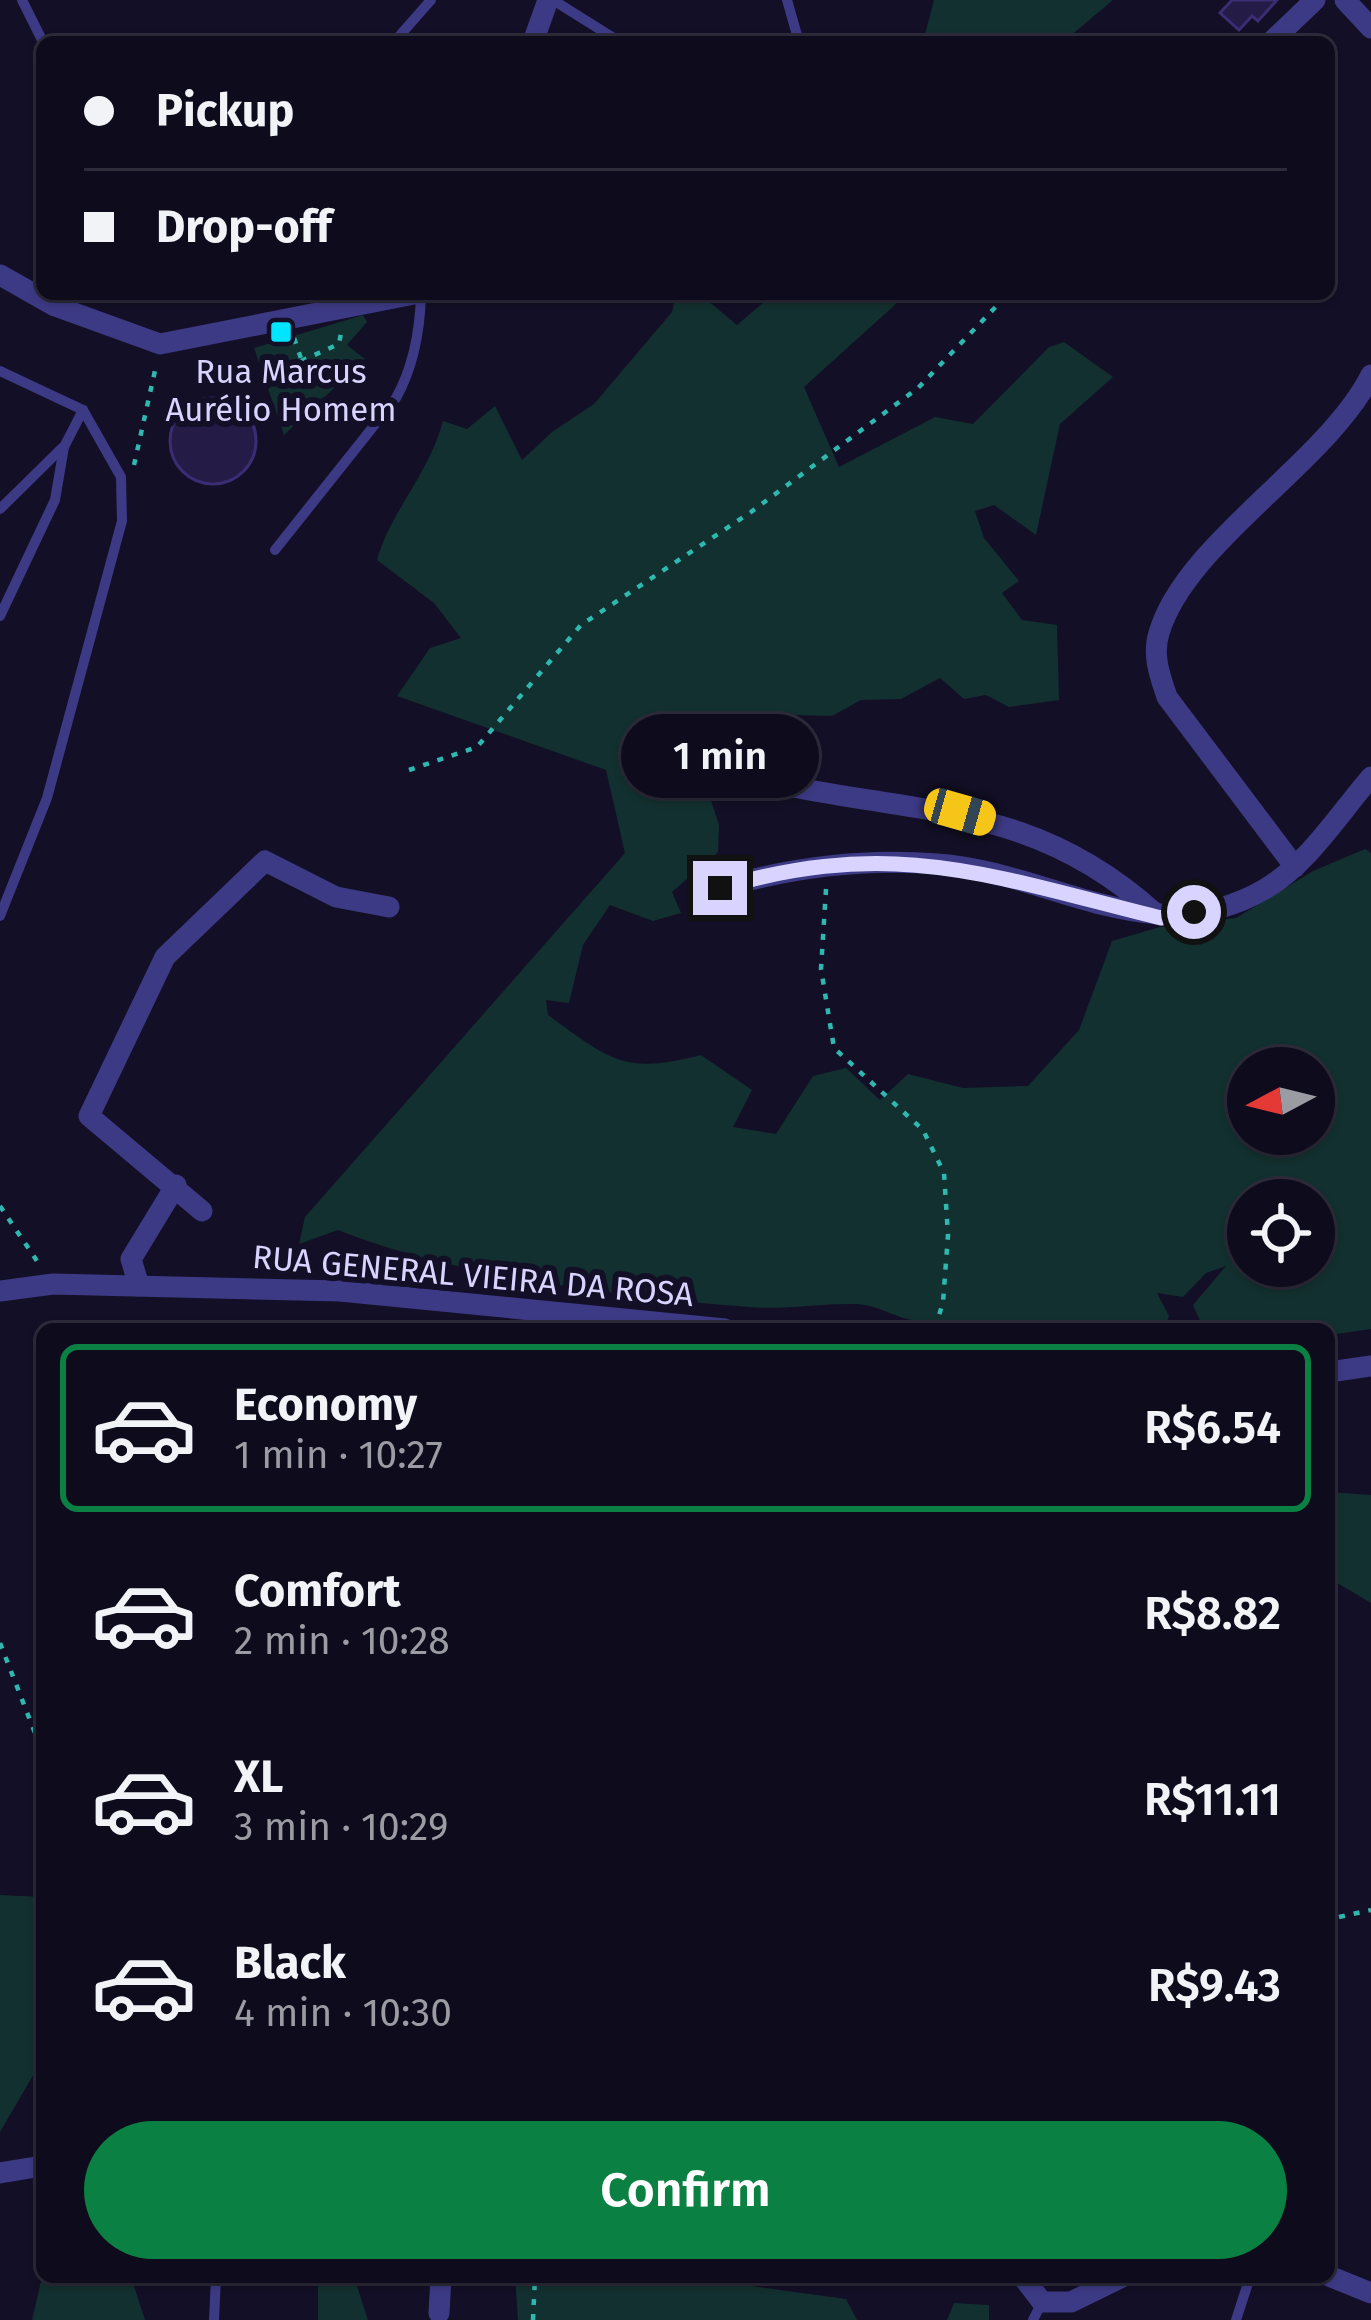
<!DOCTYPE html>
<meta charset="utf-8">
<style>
body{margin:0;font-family:"Fira Sans",sans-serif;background:#1c1929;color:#f1f3f6;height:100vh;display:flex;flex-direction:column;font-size:45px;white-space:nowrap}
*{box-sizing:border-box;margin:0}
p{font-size:39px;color:#9b9ba3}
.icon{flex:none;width:66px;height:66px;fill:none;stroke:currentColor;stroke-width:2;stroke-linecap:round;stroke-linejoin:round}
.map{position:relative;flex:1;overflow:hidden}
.side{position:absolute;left:36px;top:1323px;width:1299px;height:960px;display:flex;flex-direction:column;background:#0e0b1c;border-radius:18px;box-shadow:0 3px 9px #0004,0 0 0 3px #2e2b3b}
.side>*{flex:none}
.guide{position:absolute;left:36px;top:36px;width:1299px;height:264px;border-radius:18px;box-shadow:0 3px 9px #0004,0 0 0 3px #2e2b3b;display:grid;align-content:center;height:264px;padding:0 48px;background:#0e0b1c}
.needle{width:78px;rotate:263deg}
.controls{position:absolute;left:1227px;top:1047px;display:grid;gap:24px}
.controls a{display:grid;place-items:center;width:108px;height:108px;border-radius:50%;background:#0e0b1c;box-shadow:0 3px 9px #0004,0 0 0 3px #2e2b3b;font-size:60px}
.end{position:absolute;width:54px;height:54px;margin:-27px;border:15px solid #d9d4ff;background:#111;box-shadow:0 0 0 6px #111}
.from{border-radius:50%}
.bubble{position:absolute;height:84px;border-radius:42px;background:#0e0b1c;box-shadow:0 3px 9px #0004,0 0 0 3px #2e2b3b;font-size:39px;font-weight:600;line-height:84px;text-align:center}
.car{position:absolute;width:36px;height:72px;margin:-36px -18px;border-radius:15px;box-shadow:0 0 9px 3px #0007;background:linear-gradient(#f5c518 24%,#345 0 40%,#f5c518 0 76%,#345 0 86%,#f5c518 0)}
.guide b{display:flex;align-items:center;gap:42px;height:114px;font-size:45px}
.guide b+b{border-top:3px solid #2e2b3b}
.guide i{width:30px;height:30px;background:#f1f3f6}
ul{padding:21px 0 0;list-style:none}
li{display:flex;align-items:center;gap:36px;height:168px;margin:0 24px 18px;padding:0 24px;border:6px solid transparent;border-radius:18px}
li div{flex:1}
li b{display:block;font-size:45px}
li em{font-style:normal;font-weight:600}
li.active{border-color:#0b8043}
li>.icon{width:108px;height:108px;stroke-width:1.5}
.action{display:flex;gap:24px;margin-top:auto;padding:24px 48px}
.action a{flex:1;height:138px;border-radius:72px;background:#0b8043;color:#fff;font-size:48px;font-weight:600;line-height:138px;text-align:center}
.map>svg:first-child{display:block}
</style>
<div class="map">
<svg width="1371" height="2320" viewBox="0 0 1371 2320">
<rect width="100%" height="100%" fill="#130f26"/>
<g fill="#12302f" fill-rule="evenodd">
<polygon points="934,0 1113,0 1063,42 923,42"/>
<path d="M 676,294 L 700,294 L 737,325 L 771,296 L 907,294 L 804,387 L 839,467 L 935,417 L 973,424 L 1049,347 L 1064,342 L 1113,377 L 1060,424 L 1036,535 L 994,505 L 975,511 L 984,538 L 1019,581 L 1002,593 L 1022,620 L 1057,625 L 1059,700 L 1009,707 L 986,695 L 964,699 L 940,678 L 901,699 L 861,700 L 832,716 L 793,715 L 778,744 L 743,759 L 708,791 L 719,825 L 718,852 L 672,892 L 681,913 L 653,921 L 610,905 L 583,945 L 569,1003 L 546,1000 L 548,1015 C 610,1060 624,1075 701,1055 L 752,1090 L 733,1127 L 776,1134 L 813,1076 L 846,1068 L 880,1100 L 908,1074 L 963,1088 L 1028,1086 L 1079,1030 L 1112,941 L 1160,927 L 1236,918 L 1313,871 L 1365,849 L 1371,853 L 1371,1329 L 1329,1335 L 1329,1329 L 1204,1329 L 1193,1305 L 1226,1266 L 1206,1273 L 1183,1297 L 1157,1293 L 1169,1316 L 1164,1329 C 1081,1329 1000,1328 918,1321 C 897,1319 878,1305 857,1304 C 821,1303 784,1310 748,1307 C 624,1297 451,1276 338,1230 L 299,1244 L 305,1217 L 625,853 L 606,770 L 397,696 L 430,648 L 461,638 L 434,603 L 377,560 C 390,512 428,476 443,421 L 467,429 L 495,406 L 522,460 L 552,432 L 594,404 L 672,312 ZM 1248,1068 L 1314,1068 L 1314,1134 L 1248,1134 ZM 1248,1200 L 1314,1200 L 1314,1266 L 1248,1266 Z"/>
<polygon points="363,315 367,322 347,345 365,359 284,435 254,348"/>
<polygon points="1329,1492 1371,1495 1371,1603 1329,1578"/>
<polygon points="0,1895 42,1897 42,2060 0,2132"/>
<polygon points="42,2277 131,2277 145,2320 32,2320"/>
<polygon points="329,2277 354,2277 368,2320 318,2320 318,2286"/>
<polygon points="515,2277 686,2277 846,2299 857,2320 518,2320"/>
<polygon points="954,2303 989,2305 989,2320 947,2320"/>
</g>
<g fill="#241b47" stroke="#3b2d73" stroke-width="3">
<polygon points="1232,0 1277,0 1258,21 1252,16 1239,30 1220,13"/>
<circle cx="213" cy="441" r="43"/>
</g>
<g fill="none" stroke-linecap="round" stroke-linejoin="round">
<g stroke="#2fb8b0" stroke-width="4.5" stroke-dasharray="6 9" stroke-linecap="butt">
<polyline points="294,338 305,370"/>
<polyline points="301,361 339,344 342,327"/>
<polyline points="134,465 156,366"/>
<polyline points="409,770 477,747 581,625 751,512 918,388 1008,294"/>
<polyline points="826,889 821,969 834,1048 923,1130 944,1173 948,1235 943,1302 935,1329"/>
<polyline points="0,1206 39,1264"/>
<polyline points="0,1643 35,1733 42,1737"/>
<polyline points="1339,1917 1371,1910"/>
<polyline points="533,2320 535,2277"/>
</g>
<g stroke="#3d3a85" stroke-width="10">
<polyline points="22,0 43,42"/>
<polyline points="553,0 620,42"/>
<polyline points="787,0 799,42"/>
<polyline points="394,42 431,0"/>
<polyline points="57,305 81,294"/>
<polyline points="0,371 83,410"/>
<polyline points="0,509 62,448"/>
<path d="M 275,550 L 396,398 C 414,366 420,331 421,294"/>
<polyline points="0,616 55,500 64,447 83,410"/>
<polyline points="0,916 47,798 122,521 121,477 83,410"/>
<polyline points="214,2320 216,2277"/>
<polyline points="1033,2320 1042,2302"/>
<polyline points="1236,2320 1250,2277"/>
</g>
<g stroke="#3d3a85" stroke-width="21">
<polyline points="1345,0 1371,28"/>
<polyline points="533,42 548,0"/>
<polyline points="1271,42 1315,0"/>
<polyline points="0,275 55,306 160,344 414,294"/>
<path d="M 788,786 C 933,815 1039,808 1156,914"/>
<path d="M 1295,867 L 1167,697 C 1160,676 1152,655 1159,633 C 1185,543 1328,462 1371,375"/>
<path d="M 720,888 C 792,867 863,858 937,864 C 1052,872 1152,955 1265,889 C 1308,864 1339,814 1371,777"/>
<polyline points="202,1211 89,1116 165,957 265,861 336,897 389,907"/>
<polyline points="139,1286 131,1259 176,1185"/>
<polyline points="0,1291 53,1284 340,1291 725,1329"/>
<polyline points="1329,1372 1371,1366"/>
<polyline points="0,2173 42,2166"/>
<polyline points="1329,2276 1371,2293"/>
<polyline points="1023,2277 1042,2302 1071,2302 1122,2277"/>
<polyline points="439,2313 441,2277"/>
</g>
</g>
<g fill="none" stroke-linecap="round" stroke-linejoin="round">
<path stroke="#d9d4ff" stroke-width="15" d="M 720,888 C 895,836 994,877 1161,918 L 1194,912"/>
</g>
<rect fill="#00e5ff" stroke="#130f26" stroke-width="4.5" x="269" y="320" width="24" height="24" rx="6"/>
<g text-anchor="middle" stroke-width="12" stroke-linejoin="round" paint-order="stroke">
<g font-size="33" fill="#d9d4ff" stroke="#130f26">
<text x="281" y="383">Rua Marcus<tspan x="281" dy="38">Aurélio Homem</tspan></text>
</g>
<g font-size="33" fill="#d9d4ff" stroke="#130f26">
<text transform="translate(473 1275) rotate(5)" y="12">RUA GENERAL VIEIRA DA ROSA</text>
</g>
</g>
</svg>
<div class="controls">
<a><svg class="needle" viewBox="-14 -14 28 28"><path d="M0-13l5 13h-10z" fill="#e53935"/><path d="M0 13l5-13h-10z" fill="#9b9ba3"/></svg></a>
<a><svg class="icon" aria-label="locate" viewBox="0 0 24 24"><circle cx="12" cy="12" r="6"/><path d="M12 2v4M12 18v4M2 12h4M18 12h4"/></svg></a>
</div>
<i class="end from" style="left:1194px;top:912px"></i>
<i class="end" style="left:720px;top:888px"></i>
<div class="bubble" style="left:621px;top:714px;width:198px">1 min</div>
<i class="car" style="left:960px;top:812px;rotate:106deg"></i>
<div class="guide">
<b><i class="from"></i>Pickup</b>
<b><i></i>Drop-off</b>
</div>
<section class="side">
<ul>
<li class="active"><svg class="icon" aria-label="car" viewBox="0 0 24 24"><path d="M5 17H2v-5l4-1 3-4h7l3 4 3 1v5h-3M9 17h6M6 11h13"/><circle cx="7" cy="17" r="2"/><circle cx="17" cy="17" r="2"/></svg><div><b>Economy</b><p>1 min · 10:27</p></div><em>R$6.54</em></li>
<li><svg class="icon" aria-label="car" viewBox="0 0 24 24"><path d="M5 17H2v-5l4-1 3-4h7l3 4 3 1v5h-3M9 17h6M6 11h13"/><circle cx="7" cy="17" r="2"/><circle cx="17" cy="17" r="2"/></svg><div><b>Comfort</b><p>2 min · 10:28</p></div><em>R$8.82</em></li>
<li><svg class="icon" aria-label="car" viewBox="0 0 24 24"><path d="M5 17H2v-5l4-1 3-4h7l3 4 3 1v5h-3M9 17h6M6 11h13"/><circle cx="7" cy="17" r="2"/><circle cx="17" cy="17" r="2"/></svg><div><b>XL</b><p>3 min · 10:29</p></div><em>R$11.11</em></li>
<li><svg class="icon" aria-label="car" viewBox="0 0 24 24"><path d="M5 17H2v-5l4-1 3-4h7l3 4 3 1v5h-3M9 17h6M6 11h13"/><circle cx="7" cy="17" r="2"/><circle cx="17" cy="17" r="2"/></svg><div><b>Black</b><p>4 min · 10:30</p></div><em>R$9.43</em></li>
</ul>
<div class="action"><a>Confirm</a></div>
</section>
</div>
